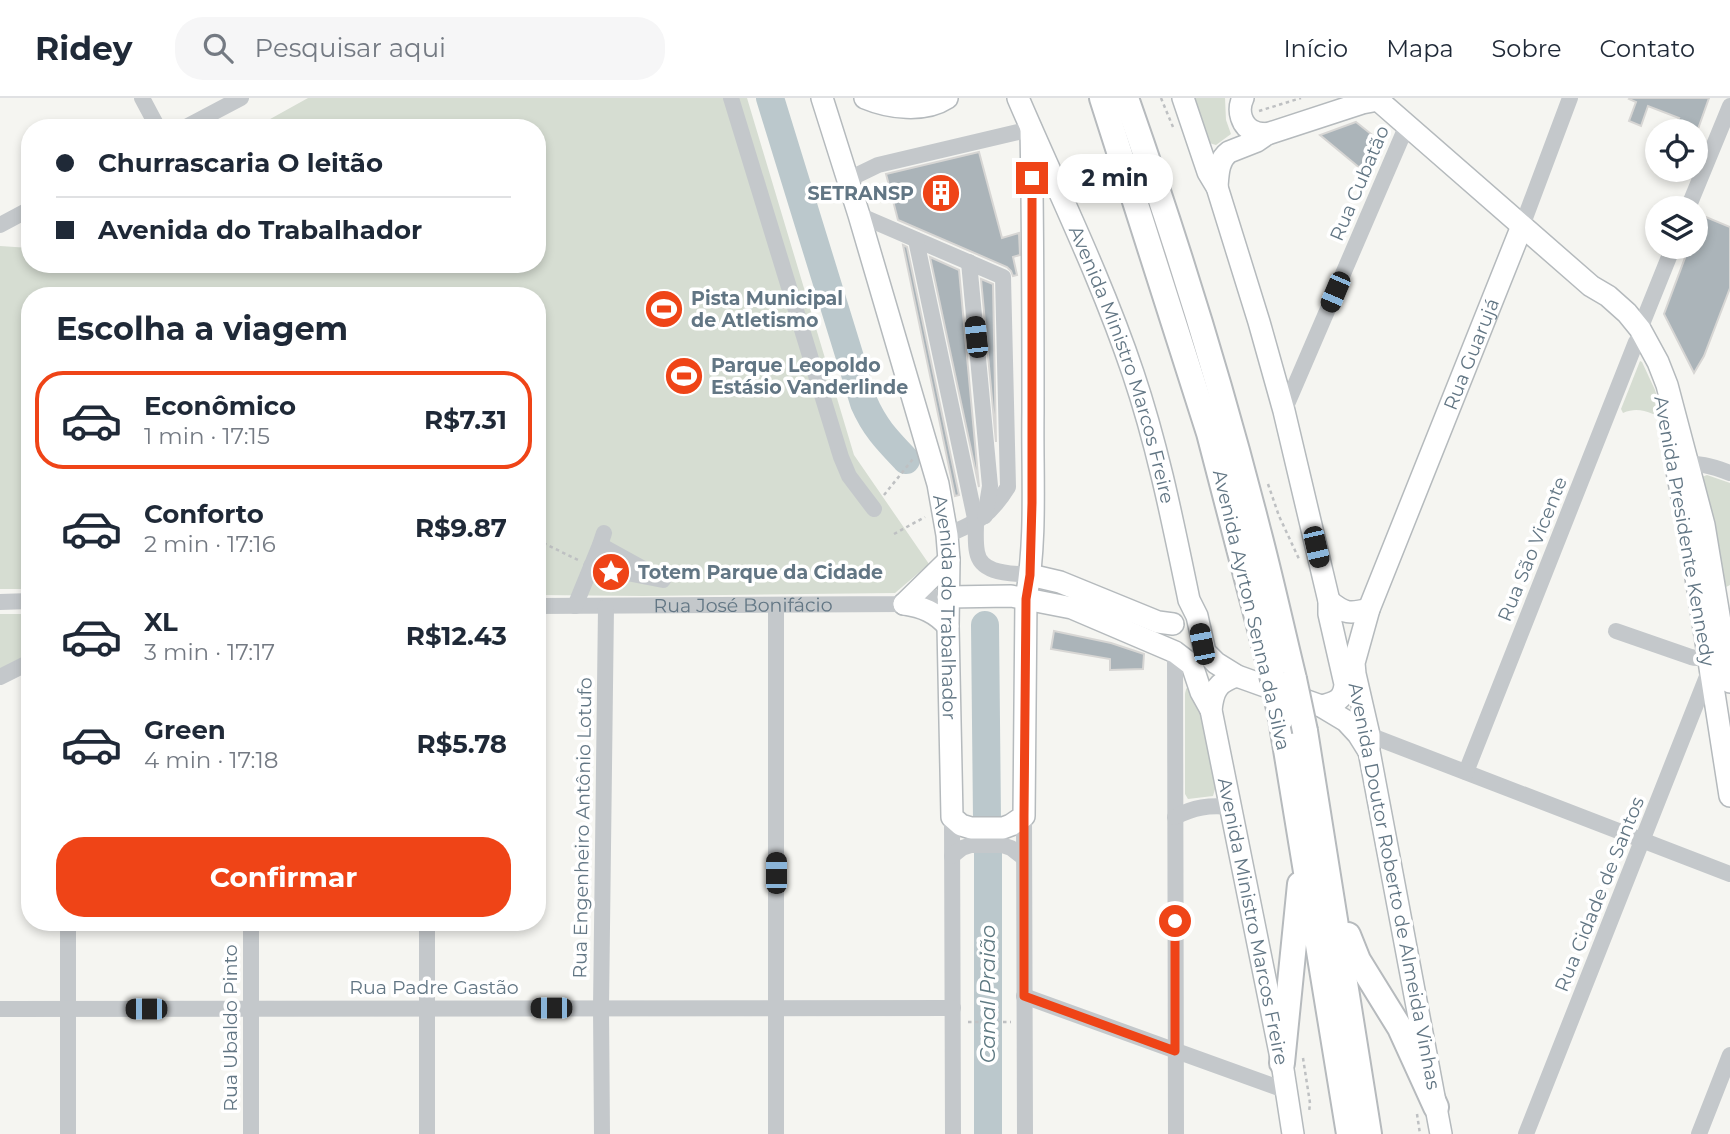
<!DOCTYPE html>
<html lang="pt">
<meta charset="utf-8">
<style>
body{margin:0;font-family:Montserrat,sans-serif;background:#f6f6f7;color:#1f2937;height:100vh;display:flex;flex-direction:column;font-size:26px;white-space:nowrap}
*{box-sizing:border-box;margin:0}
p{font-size:23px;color:#747a83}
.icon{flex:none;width:38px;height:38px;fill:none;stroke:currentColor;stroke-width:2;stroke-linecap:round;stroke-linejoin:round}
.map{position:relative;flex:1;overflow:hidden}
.panel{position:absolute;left:21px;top:189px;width:525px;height:644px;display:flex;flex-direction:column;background:#fff;border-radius:28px;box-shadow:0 4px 10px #0003}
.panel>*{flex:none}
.guide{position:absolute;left:21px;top:21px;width:525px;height:154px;border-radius:28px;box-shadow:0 4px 10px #0003;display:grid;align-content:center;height:154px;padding:0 35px;background:#fff}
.tools{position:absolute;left:1645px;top:21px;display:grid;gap:14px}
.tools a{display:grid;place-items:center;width:63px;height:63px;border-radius:50%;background:#fff;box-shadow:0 4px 10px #0003;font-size:35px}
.end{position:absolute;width:32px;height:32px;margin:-16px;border:9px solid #ef4417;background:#fff;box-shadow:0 0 0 4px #fff}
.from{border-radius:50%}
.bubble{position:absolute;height:49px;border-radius:24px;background:#fff;box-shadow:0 4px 10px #0003;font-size:23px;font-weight:700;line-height:49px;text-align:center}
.car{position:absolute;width:21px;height:42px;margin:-21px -10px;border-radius:9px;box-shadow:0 0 5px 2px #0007;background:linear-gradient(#222 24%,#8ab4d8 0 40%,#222 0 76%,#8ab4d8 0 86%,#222 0)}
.guide b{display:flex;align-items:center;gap:24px;height:66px;font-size:26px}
.guide b+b{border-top:2px solid #e0e1e3}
.guide i{width:18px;height:18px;background:#1f2937}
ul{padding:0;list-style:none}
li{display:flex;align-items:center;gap:21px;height:98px;margin:0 14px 10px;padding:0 21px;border:4px solid transparent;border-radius:28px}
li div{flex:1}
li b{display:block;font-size:26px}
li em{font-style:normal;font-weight:700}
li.current{border-color:#ef4417}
li>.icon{width:63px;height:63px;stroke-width:1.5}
h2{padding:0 35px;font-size:32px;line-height:84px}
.primary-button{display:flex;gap:14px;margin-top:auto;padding:14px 35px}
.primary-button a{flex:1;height:80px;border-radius:28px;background:#ef4417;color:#fff;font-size:28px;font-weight:700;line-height:80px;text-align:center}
header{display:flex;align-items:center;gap:42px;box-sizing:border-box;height:98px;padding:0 35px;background:#fff;border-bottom:2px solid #e0e1e3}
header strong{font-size:33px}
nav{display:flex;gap:38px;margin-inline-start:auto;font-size:24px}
.search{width:490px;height:63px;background:#f6f6f7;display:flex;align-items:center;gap:18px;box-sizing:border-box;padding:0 24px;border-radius:28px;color:#747a83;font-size:26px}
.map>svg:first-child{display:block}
</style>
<header>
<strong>Ridey</strong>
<div class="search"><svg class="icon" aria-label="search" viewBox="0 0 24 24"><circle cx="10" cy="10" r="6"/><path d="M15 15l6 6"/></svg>Pesquisar aqui</div>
<nav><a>Início</a><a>Mapa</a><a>Sobre</a><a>Contato</a></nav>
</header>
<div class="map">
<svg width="1730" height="1036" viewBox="0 0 1730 1036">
<rect width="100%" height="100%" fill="#f5f5f1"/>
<g fill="#d6ddd2">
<polygon points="308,0 747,0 854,357 929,466 895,495 643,498 537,497 537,198 30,198 30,491 0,491 0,148 30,150 30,166 537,166 537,30 254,30"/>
<polygon points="1195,0 1225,0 1226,22 1231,36 1216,47 1209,45"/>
<path d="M 1640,263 L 1642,264 L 1655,292 L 1661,313 L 1653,316 C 1642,312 1635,310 1623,315 L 1621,311 Z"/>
<polygon points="1707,377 1730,385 1730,487 1726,489 1721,483 1702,379"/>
<polygon points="0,516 21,516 30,518 30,555 0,573"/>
<polygon points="1189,588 1195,591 1216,688 1213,698 1188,701 1185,696 1185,596 1186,591"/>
</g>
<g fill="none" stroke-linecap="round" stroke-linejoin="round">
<g stroke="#bbc8cc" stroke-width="28">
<path d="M 770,0 L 864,305 C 875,330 887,342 906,362"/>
<polyline points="985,527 987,721"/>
<polyline points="988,755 988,1036"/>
</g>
</g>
<g fill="#abb4b9" stroke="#d7d6d4" stroke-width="2">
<polygon points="1630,0 1709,0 1698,31 1677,23 1679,20 1648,8 1641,28 1629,23 1636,4 1629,1"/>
<polygon points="1356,24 1376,40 1361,71 1320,37"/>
<polygon points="979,54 1002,140 1019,135 1020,157 1013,159 1017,177 1013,178 1011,173 1007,169 898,122 886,76"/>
<polygon points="1701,117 1730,129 1730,190 1704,258 1694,275 1664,216 1689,149 1696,149 1696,131"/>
<polygon points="903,147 907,149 959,397 955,398"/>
<polygon points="930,159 959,172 979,389"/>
<polygon points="981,181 993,186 996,344"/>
<polygon points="1054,533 1111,545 1144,556 1143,571 1110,572 1110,561 1051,551"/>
</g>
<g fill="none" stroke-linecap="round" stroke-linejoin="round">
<g stroke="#b5babd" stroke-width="24">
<g id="major">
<path id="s2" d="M 822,0 L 859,117 L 938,386 L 947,437 L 949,462 L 948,528 L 952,719 L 961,727 L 971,730 L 1003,730 L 1011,727 L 1024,718 L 1026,501 C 1037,440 1032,376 1033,314 C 1033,220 1033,125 1031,31"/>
<path d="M 865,0 C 889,10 924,15 947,0"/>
<path id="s3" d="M 1018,0 C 1057,91 1101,180 1133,275 C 1158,349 1173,425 1189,502 L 1197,518 L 1205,554 L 1216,565 L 1237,578 L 1321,608 L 1346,623 L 1358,636 L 1368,652"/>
<path d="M 1183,0 L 1208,74 L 1217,89 L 1259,224 L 1284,313 L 1329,503 L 1329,516 L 1345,586 C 1344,602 1335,605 1321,608"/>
<path d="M 1243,0 C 1237,12 1241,29 1255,34 C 1259,36 1263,35 1267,36"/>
<path d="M 1217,89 C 1218,76 1218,62 1229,54 L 1257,43 L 1267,36 L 1362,5 L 1378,2 L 1591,188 L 1608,198 L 1627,215 L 1640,231 L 1658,264 L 1667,287 L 1704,427 L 1730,584"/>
<polyline points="1677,373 1690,441 1730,698"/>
<polyline points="1030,477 1060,484 1158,524 1173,526"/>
<polyline points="948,499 1011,498 1072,510 1175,554 1192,567 1201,594 1211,612"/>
<path d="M 1329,503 C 1345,516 1350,516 1369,511"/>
<polyline points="904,506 949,462"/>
<path d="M 904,506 C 923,509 935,514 948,528"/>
<path id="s4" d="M 1237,578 C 1217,584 1213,593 1211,612 L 1282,965 L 1293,1036"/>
<path id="s5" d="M 1441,1036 L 1369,653 L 1369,637 L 1355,576 L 1354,565 L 1369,511 L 1522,128"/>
</g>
</g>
<g stroke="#b6babd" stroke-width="28">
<g id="highway">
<polyline points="1102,0 1209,335 1272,577"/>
<path d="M 1126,0 C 1176,142 1221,286 1258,432 C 1271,481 1282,532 1294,581"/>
<polyline points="1281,621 1349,1036"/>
<polyline points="1305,633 1369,1036"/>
<polyline points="1348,837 1358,862 1400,930 1436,1009"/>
<polyline points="1282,965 1300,786"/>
</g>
</g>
<g stroke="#bec0c2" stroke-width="2.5" stroke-dasharray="3.5 3.5" stroke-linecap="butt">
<polyline points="1161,0 1173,29"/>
<polyline points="1259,13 1301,0"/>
<polyline points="1268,386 1279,418 1299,461"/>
<polyline points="884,397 913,361"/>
<polyline points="894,436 925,419"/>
<polyline points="537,442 578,462"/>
<polyline points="968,924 1011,924"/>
<polyline points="1303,960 1310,1005 1309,1015"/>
<polyline points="1417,1016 1420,1036"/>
</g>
<g stroke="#c4c8cb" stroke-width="16">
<polyline points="142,0 158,30"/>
<polyline points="731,0 841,359 849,378 874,411"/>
<polyline points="184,30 241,0"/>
<polyline points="847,82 878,67 1031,31"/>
<polyline points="1688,110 1730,8"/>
<path d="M 859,117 L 1003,179 L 1008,389 C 990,418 978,424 947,437"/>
<polyline points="0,127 30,111"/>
<polyline points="1522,128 1570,0"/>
<path d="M 916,142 L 976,425 C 976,434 975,444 977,454 C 981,477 1012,475 1030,477"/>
<polyline points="969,164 990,388 985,418"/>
<polyline points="1640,231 1673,149"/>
<polyline points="1284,313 1407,27"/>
<path d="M 1678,366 C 1697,364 1712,368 1730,375"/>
<polyline points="600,447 649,474"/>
<polyline points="591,468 663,482"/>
<polyline points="0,504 30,503"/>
<path id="s1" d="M 537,508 L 904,506 L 923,501 L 948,499"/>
<polyline points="575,508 600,447 604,435"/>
<path d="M 1616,533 L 1691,559 C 1698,561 1702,560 1708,554"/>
<polyline points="1175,554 1176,1036"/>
<polyline points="0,579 28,565 30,562"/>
<polyline points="1369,637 1730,776"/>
<polyline points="1466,674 1636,244"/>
<polyline points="1024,718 1025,1036"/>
<polyline points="952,719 953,1036"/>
<path d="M 1175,719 C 1194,709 1209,707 1230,709"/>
<polyline points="952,758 962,750 971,747 1002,747 1011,750 1024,760"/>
<polyline points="68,824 68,1036"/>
<polyline points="1024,898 1287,993"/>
<polyline points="0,911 953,910"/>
<polyline points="251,1036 251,824"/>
<polyline points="427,1036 427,824"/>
<polyline points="602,1036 601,910 606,509"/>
<polyline points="776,1036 776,507"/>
<polyline points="1526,1036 1710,571"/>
<polyline points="1699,1036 1730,957"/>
</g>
<use href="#major" stroke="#fff" stroke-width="21"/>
<use href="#highway" stroke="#fff" stroke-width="24"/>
<g stroke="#b6babd" stroke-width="28" stroke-linecap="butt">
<g id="highway-bridge">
<polyline points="1272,577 1281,621"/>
<polyline points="1294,581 1305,633"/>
</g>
</g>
<use href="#highway-bridge" stroke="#fff" stroke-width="24"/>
</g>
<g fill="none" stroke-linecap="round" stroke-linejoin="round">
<polyline stroke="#ef4417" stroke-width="9" points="1032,80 1032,405 1030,477 1026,501 1024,718 1024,898 1175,953 1175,823"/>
</g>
<defs>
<g id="building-disc" transform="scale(2.0125)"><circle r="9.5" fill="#ef4417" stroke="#fff"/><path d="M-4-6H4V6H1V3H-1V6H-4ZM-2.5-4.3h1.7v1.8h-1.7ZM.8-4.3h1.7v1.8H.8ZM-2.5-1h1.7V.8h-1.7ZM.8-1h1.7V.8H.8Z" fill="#fff"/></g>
<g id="stadium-disc" transform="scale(2.0125)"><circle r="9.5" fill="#ef4417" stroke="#fff"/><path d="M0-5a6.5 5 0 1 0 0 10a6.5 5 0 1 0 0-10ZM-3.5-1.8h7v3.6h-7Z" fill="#fff"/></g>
<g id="sight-disc" transform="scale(2.0125)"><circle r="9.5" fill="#ef4417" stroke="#fff"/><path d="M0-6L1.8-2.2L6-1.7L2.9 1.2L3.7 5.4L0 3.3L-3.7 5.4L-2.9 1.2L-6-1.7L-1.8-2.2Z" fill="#fff"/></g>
</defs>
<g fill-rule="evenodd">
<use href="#building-disc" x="941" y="95"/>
<use href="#stadium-disc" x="664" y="211"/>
<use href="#stadium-disc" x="684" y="278"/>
<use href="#sight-disc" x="611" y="474"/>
</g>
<g text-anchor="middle" stroke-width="7" stroke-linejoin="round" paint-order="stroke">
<g font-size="19" fill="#627684" stroke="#fff">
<text transform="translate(1359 85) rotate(-67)" y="7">Rua Cubatão</text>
<text dy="7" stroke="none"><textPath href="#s5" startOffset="810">Rua Guarujá</textPath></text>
<text dy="7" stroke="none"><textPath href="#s3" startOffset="287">Avenida Ministro Marcos Freire</textPath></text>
<text transform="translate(1685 433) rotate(80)" y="7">Avenida Presidente Kennedy</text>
<text transform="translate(1532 451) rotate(-68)" y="7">Rua São Vicente</text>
<text dy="7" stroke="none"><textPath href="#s1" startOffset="206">Rua José Bonifácio</textPath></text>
<text dy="7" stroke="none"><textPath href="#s2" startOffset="527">Avenida do Trabalhador</textPath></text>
<text transform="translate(1252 512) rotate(77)" y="7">Avenida Ayrton Senna da Silva</text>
<text transform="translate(582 730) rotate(-89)" y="7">Rua Engenheiro Antônio Lotufo</text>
<text transform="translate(1395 788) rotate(79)" y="7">Avenida Doutor Roberto de Almeida Vinhas</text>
<text transform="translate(1599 796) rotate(-68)" y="7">Rua Cidade de Santos</text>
<text dy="7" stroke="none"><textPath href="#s4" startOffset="262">Avenida Ministro Marcos Freire</textPath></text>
<text x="434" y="896">Rua Padre Gastão</text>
<text transform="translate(230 930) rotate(-90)" y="7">Rua Ubaldo Pinto</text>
</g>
<g font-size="19" font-weight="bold" fill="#627684" stroke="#fff" text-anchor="start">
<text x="914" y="102" text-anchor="end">SETRANSP</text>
<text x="691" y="207">Pista Municipal<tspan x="691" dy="22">de Atletismo</tspan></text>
<text x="711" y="274">Parque Leopoldo<tspan x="711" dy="22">Estásio Vanderlinde</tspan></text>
<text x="638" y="481">Totem Parque da Cidade</text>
</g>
<g font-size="21" font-style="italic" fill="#5e7982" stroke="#fff">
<text transform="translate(988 896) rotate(-90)" y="7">Canal Praião</text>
</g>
</g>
</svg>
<div class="tools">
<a><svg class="icon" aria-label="locate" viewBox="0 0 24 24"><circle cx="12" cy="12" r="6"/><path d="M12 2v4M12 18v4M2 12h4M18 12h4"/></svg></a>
<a><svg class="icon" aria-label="layers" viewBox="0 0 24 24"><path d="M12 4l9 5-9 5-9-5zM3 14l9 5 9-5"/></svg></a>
</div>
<i class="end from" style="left:1175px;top:823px"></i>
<i class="end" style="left:1032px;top:80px"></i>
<div class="bubble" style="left:1057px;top:56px;width:116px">2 min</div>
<i class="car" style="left:1335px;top:194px;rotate:203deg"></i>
<i class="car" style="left:976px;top:239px;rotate:354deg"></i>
<i class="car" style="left:1316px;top:449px;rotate:167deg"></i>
<i class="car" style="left:1202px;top:546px;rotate:349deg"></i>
<i class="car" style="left:776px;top:775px;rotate:0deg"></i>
<i class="car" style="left:551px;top:910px;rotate:270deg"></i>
<i class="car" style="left:146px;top:911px;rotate:270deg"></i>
<div class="guide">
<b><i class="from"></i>Churrascaria O leitão</b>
<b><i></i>Avenida do Trabalhador</b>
</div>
<section class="panel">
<h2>Escolha a viagem</h2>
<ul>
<li class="current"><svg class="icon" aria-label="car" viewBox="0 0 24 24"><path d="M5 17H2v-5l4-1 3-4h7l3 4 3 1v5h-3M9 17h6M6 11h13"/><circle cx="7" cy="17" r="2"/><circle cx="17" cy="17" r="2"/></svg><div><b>Econômico</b><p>1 min · 17:15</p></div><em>R$7.31</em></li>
<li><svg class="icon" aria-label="car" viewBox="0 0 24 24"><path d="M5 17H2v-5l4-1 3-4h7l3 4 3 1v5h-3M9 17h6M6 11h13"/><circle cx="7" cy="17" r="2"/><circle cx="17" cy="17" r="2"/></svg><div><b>Conforto</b><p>2 min · 17:16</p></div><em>R$9.87</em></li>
<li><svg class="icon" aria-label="car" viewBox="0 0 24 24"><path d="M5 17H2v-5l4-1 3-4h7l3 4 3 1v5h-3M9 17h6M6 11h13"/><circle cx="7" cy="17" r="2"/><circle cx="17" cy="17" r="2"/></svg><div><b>XL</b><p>3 min · 17:17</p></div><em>R$12.43</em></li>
<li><svg class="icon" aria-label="car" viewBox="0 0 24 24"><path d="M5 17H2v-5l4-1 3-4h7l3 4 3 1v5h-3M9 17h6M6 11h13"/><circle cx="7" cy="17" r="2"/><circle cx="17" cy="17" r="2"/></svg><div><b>Green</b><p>4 min · 17:18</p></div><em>R$5.78</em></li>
</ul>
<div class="primary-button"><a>Confirmar</a></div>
</section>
</div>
